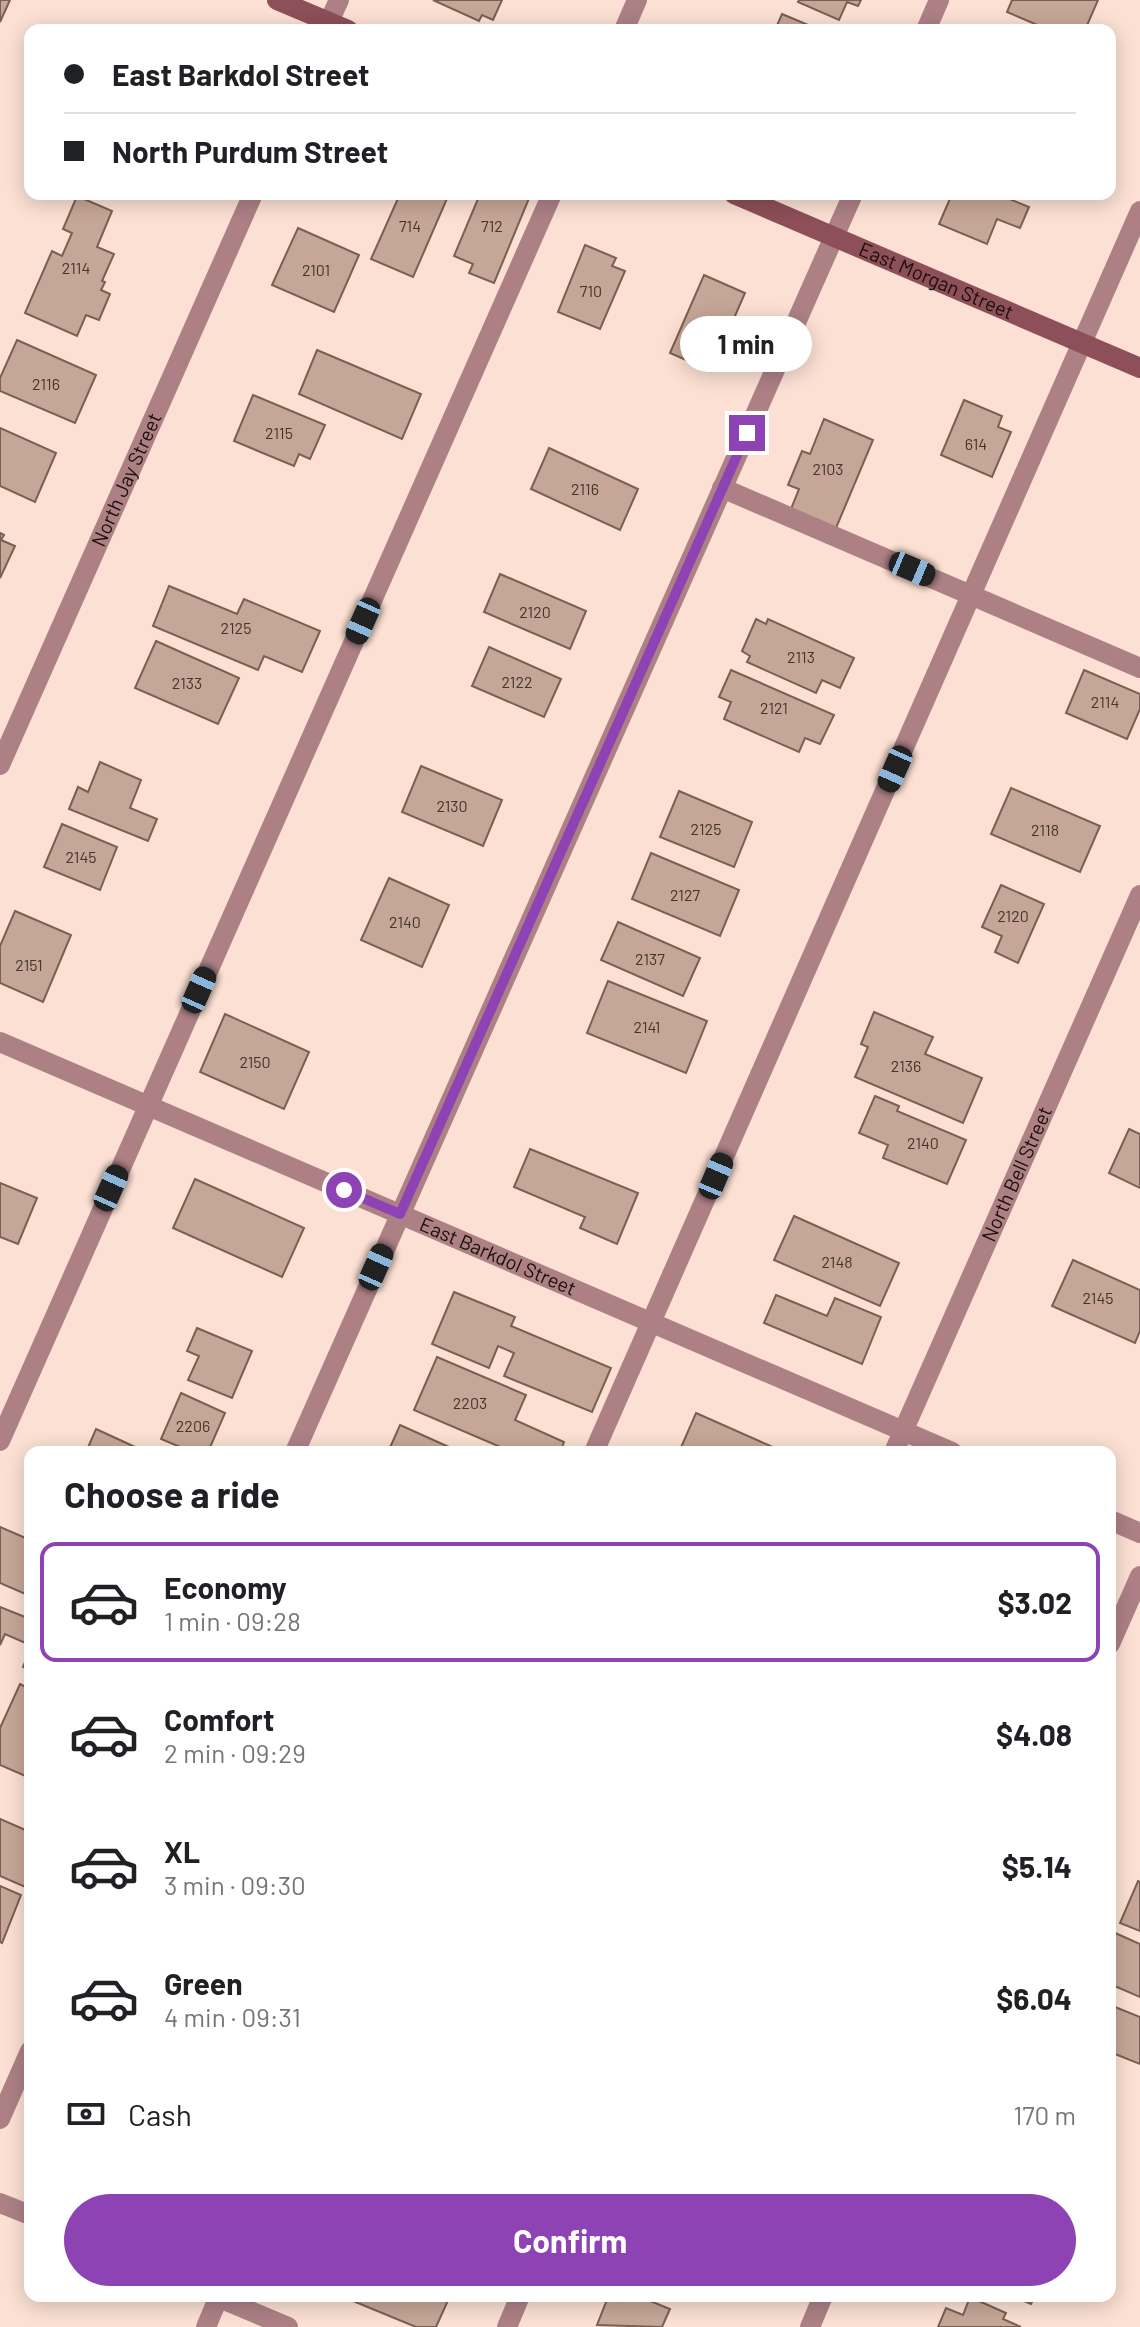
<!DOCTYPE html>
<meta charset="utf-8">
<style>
body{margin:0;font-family:Barlow,sans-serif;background:#f2f2f2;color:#202124;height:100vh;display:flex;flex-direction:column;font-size:30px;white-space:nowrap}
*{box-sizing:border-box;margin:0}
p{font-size:26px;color:#757577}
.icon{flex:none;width:44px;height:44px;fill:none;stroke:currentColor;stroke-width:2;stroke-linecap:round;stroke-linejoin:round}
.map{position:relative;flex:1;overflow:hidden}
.details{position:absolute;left:24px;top:1446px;width:1092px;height:856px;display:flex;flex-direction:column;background:#fff;border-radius:16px;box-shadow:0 4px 20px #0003}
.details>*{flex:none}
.hud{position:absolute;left:24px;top:24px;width:1092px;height:176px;border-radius:16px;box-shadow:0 4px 20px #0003;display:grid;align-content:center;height:176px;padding:0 40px;background:#fff}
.end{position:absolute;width:36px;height:36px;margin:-18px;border:10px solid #8e43b5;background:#fff;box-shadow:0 0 0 4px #fff}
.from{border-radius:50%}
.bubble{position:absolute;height:56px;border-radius:28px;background:#fff;box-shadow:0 4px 20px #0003;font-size:26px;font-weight:700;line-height:56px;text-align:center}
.car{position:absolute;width:24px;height:48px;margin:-24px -12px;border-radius:10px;box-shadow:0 0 6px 2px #0007;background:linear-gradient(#222 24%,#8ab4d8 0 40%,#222 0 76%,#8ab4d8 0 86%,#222 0)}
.hud b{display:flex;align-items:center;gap:28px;height:76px;font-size:30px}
.hud b+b{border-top:2px solid #e0e0e0}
.hud i{width:20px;height:20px;background:#202124}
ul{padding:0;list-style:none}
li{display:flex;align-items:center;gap:24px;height:120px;margin:0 16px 12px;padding:0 24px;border:4px solid transparent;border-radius:16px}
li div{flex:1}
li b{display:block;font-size:30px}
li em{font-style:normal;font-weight:700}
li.selected{border-color:#8e43b5}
li>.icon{width:72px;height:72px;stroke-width:1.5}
h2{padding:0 40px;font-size:36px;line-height:96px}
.pay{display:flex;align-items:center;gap:20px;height:88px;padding:0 40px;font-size:30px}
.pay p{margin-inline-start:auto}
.action{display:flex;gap:16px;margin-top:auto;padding:16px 40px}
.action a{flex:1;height:92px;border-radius:48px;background:#8e43b5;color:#fff;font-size:32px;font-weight:700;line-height:92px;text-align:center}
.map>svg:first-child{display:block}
</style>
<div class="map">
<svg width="1140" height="2327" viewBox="0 0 1140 2327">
<rect width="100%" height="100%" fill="#fbe0d3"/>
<g fill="#c6a797" stroke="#7b5f50" stroke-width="2">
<polygon points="0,0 10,0 0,22"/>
<polygon points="433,0 502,0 493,20 482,15 479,21"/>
<polygon points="799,0 861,0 858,6 847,2 839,20 798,2"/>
<polygon points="1012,0 1098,0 1085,30 1049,30 1007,12"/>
<polygon points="782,14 820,30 775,30"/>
<polygon points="400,194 449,194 413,277 371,259"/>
<polygon points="480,194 530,196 494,283 469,273 473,264 454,256"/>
<polygon points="952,194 997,194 1029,207 1020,228 997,219 987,244 939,224"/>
<polygon points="77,196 112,211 97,247 114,254 102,281 105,282 101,290 110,294 99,320 86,315 77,336 25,313 52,251 62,256 72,233 63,229"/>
<polygon points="298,228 359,255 334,312 272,285"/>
<polygon points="585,245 616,258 612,266 625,271 600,329 558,312"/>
<polygon points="704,275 745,293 711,371 670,353"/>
<polygon points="17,340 96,375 75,423 0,391 0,378"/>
<polygon points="317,350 421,394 402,439 299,394"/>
<polygon points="253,395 325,425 310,459 299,454 294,466 234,441"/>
<polygon points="964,400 1002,416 998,427 1011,432 992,477 941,455"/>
<polygon points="824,419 873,440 836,528 791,509 799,489 788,485 802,451 810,454"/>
<polygon points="0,428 56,453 35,502 0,486"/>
<polygon points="549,448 638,489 620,530 531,489"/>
<polygon points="0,533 4,535 1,540 15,546 0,578"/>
<polygon points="500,574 586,611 570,649 484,612"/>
<polygon points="169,586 237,614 244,599 320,631 302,672 264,656 258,670 153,626"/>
<polygon points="756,619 766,624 768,619 854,658 840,688 822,680 816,693 747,662 750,656 742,651"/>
<polygon points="156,641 239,678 218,724 135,688"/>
<polygon points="489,647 561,679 544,717 472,686"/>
<polygon points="731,670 834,715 820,744 805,738 799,752 724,719 731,702 719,697"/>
<polygon points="1084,670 1140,694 1140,709 1127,739 1066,713"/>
<polygon points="100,762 141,780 130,808 157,819 148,841 69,809 78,787 88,792"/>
<polygon points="421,766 502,800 483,846 402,812"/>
<polygon points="1011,788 1100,826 1080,872 991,834"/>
<polygon points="679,791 752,822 734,867 660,837"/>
<polygon points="62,824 117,847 100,890 44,867"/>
<polygon points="651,853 739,890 720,936 632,899"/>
<polygon points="389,878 449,905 422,967 361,940"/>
<polygon points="1001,885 1044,904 1018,963 995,952 1002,936 982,927"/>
<polygon points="15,911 71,935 43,1002 0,983 0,946"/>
<polygon points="618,922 700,958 683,996 601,960"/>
<polygon points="608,981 707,1021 686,1073 587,1033"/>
<polygon points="874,1012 933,1037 925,1054 982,1078 963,1123 855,1077 868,1047 861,1044"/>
<polygon points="225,1014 309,1052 284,1109 200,1072"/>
<polygon points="875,1096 899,1106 897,1111 966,1140 947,1184 883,1158 888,1145 859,1133"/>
<polygon points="1129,1129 1140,1134 1140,1188 1109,1173"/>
<polygon points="530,1149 638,1193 617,1244 580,1228 585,1217 514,1187"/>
<polygon points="195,1179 304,1228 282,1277 173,1228"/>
<polygon points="0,1183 37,1198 18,1244 0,1237"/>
<polygon points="794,1216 899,1263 880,1306 774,1260"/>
<polygon points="1073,1260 1140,1290 1140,1331 1135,1343 1052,1306"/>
<polygon points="454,1292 515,1317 511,1326 611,1368 592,1412 504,1376 514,1353 498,1346 489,1368 432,1344"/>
<polygon points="776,1295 827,1316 835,1298 881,1317 862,1364 764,1323"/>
<polygon points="197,1328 252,1351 232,1398 188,1380 199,1356 187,1351"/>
<polygon points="437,1357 526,1395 515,1420 564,1442 560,1452 512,1452 414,1410"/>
<polygon points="181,1393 225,1413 208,1452 192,1452 161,1439"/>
<polygon points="696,1413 784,1452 679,1452"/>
<polygon points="400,1425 460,1452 388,1452"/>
<polygon points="96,1429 146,1452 86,1452"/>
<polygon points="0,1527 30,1540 30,1596 0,1583"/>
<polygon points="0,1607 30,1619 30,1645 5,1634 0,1645"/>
<polygon points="30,1650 30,1670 23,1667"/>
<polygon points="20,1684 30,1689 30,1778 0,1765 0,1728"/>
<polygon points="0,1819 30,1832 30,1889 0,1876"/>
<polygon points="1138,1881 1140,1882 1140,1931 1120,1923"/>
<polygon points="0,1886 21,1895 2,1943 0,1942"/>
<polygon points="1113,1932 1140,1944 1140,1997 1110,1984 1110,1938"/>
<polygon points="1110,2005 1140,2017 1140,2064 1110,2052"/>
<polygon points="349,2296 450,2296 436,2327 416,2327 348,2299"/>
<polygon points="622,2296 638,2296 670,2309 662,2327 597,2325 608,2297 619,2301"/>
<polygon points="1012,2296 1035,2296 1031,2304"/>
<polygon points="970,2297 1006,2313 1003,2319 1021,2327 938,2327 946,2308 963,2315"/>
</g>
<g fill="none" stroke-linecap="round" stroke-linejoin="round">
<g stroke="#ad8086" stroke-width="20">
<polyline points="624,30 637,0"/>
<polyline points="722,488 1140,668"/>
<polyline points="0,1441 552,194"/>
<polyline points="594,1452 1140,211"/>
<polyline points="1110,1644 1140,1576"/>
<polyline points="206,2327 219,2296"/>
<polyline points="810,2327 823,2296"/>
</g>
<g stroke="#ad8086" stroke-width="20">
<polyline points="325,30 339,0"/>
<polyline points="926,30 939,0"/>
<path id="s1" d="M 0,765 L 253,194"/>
<path id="s2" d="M 0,1042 L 952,1452"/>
<polyline points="295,1452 853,194"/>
<path id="s3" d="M 894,1452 L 1140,895"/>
<polyline points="1110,1520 1140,1533"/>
<polyline points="0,2119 30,2051"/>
<polyline points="0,2203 30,2215"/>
<polyline points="215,2296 288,2327"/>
<polyline points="507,2327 520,2296"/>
</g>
<g stroke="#8d4f59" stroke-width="20">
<polyline points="277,0 348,30"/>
<path id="s4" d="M 734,194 L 1140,368"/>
</g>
</g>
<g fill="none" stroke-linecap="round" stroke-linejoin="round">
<polyline stroke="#8e43b5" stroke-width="10" points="344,1190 400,1214 747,433"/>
</g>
<g text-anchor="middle" stroke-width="8" stroke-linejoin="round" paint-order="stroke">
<g font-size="16" fill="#45352c">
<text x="410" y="232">714</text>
<text x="492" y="232">712</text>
<text x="76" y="274">2114</text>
<text x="316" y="276">2101</text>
<text x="591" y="297">710</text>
<text x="46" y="390">2116</text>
<text x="279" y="439">2115</text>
<text x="976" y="450">614</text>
<text x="828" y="475">2103</text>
<text x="585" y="495">2116</text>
<text x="535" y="618">2120</text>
<text x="236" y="634">2125</text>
<text x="801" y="663">2113</text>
<text x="517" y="688">2122</text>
<text x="187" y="689">2133</text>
<text x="1105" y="708">2114</text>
<text x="774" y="714">2121</text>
<text x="452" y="812">2130</text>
<text x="706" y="835">2125</text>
<text x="1045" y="836">2118</text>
<text x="81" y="863">2145</text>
<text x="685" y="901">2127</text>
<text x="1013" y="922">2120</text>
<text x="405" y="928">2140</text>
<text x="650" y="965">2137</text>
<text x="29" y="971">2151</text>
<text x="647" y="1033">2141</text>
<text x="255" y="1068">2150</text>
<text x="906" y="1072">2136</text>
<text x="923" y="1149">2140</text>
<text x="837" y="1268">2148</text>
<text x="1098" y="1304">2145</text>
<text x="470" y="1409">2203</text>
<text x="193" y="1432">2206</text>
</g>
<g font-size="20" fill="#1a0f09" stroke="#fbe0d3">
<text dy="7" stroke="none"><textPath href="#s4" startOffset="220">East Morgan Street</textPath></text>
<text dy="7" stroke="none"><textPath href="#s1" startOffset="312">North Jay Street</textPath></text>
<text dy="7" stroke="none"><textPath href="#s3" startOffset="304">North Bell Street</textPath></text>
<text dy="7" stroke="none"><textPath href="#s2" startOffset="542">East Barkdol Street</textPath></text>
</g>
</g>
</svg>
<i class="end from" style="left:344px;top:1190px"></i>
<i class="end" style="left:747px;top:433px"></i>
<div class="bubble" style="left:680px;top:316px;width:132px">1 min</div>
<i class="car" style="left:912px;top:569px;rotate:113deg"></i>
<i class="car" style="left:363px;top:621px;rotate:204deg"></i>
<i class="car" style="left:895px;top:769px;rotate:204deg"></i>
<i class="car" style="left:199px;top:990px;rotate:24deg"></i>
<i class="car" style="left:716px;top:1176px;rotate:23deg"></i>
<i class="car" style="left:111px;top:1188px;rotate:24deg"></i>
<i class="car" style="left:376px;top:1267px;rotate:24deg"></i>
<div class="hud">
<b><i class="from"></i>East Barkdol Street</b>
<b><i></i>North Purdum Street</b>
</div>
<section class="details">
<h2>Choose a ride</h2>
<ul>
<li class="selected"><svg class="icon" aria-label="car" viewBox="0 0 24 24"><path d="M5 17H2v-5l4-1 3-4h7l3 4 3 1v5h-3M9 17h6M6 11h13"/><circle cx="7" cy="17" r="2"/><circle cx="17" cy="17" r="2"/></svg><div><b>Economy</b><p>1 min · 09:28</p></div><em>$3.02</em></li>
<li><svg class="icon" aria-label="car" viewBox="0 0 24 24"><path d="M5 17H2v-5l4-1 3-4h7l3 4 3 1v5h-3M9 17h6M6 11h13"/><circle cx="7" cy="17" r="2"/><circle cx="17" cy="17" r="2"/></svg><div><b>Comfort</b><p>2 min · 09:29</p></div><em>$4.08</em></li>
<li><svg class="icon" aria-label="car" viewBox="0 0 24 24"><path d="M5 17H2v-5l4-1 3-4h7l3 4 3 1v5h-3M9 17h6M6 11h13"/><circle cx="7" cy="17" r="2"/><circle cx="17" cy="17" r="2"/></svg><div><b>XL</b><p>3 min · 09:30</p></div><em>$5.14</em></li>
<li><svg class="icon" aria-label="car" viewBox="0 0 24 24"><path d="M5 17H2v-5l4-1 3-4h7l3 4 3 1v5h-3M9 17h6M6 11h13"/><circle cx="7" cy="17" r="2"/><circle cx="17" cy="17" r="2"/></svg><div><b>Green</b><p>4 min · 09:31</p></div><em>$6.04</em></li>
</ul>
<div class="pay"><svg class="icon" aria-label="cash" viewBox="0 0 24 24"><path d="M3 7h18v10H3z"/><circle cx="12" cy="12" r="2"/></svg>Cash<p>170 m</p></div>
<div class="action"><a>Confirm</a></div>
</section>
</div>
